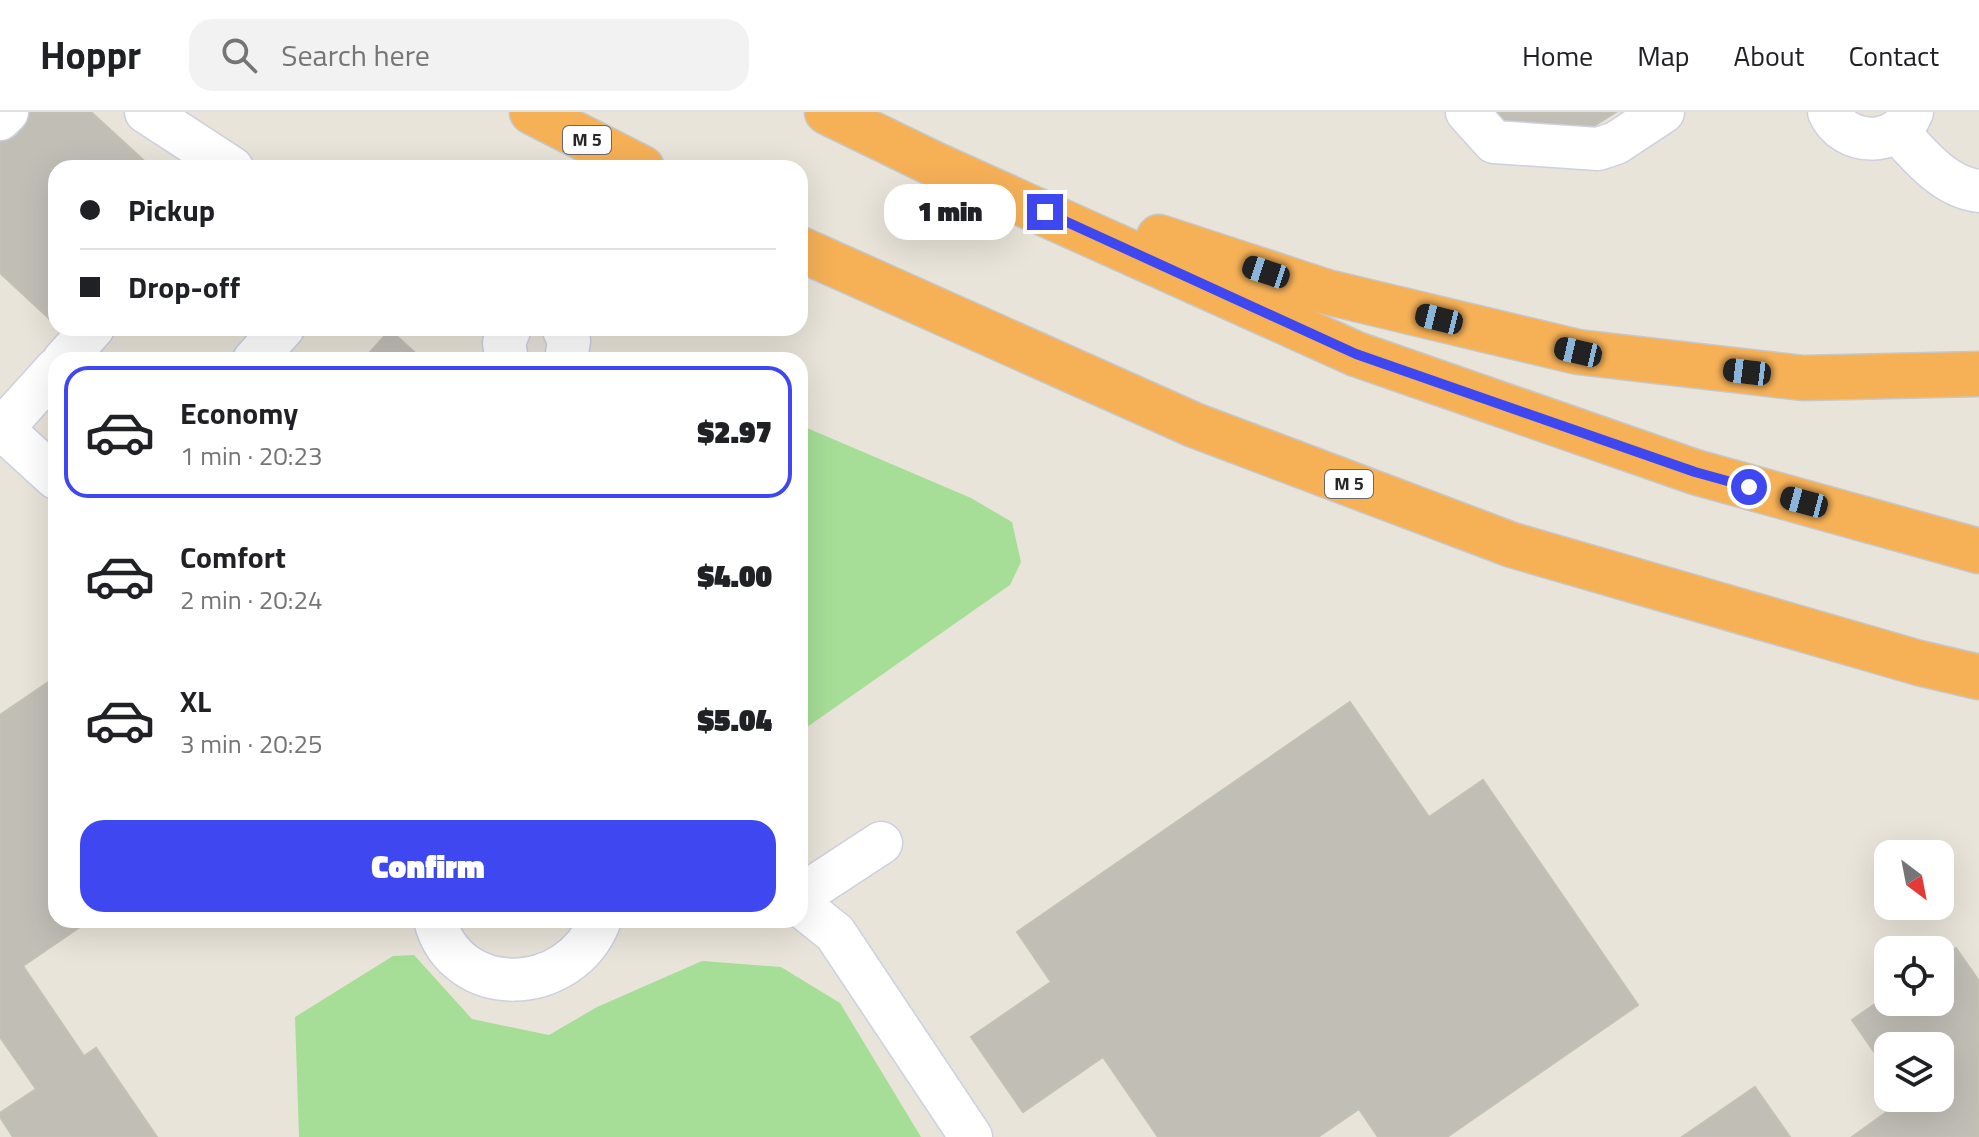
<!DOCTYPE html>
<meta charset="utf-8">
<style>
body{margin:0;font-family:"Titillium Web",sans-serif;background:#f2f2f2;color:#202124;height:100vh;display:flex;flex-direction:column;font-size:30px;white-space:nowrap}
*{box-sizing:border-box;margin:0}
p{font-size:26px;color:#757577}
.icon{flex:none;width:44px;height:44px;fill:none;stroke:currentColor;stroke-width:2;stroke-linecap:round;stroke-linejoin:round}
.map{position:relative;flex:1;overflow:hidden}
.side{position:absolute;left:48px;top:240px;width:760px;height:576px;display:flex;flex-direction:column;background:#fff;border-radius:24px;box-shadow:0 8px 32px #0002}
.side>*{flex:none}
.top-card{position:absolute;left:48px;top:48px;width:760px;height:176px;border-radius:24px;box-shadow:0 8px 32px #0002;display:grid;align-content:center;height:176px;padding:0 32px;background:#fff}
.needle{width:52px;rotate:148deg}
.buttons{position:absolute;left:1874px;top:728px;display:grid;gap:16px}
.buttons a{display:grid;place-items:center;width:80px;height:80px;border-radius:16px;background:#fff;box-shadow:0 8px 32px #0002;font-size:40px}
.end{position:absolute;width:36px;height:36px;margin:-18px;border:10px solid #3f48f0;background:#fff;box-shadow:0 0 0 4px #fff}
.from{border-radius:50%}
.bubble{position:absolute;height:56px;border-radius:24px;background:#fff;box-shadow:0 8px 32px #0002;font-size:26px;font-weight:800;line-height:56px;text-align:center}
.car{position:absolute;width:24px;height:48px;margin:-24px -12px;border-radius:10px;box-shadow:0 0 6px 2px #0007;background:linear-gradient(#222 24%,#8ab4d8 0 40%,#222 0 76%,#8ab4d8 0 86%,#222 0)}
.top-card b{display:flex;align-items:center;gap:28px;height:76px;font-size:30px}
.top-card b+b{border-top:2px solid #e0e0e0}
.top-card i{width:20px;height:20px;background:#202124}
ul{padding:14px 0 0;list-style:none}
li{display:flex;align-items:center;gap:24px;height:132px;margin:0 16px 12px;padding:0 16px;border:4px solid transparent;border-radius:24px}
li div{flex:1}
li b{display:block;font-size:30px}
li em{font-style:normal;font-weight:800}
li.on{border-color:#3f48f0}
li>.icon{width:72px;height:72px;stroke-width:1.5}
.cta{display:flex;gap:16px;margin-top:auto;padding:16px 32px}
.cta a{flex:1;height:92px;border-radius:24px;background:#3f48f0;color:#fff;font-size:32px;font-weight:800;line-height:92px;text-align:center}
header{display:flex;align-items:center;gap:48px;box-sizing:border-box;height:112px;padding:0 40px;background:#fff;border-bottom:2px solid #e0e0e0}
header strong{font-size:38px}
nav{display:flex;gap:44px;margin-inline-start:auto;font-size:28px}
.search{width:560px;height:72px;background:#f2f2f2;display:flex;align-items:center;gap:20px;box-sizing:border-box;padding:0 28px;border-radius:24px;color:#757577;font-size:30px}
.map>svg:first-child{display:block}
</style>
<header>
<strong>Hoppr</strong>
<div class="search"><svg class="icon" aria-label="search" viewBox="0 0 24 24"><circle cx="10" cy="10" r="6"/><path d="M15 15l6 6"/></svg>Search here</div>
<nav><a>Home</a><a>Map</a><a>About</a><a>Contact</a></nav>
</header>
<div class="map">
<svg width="1979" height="1025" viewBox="0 0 1979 1025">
<rect width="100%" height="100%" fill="#e9e4d9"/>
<g fill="#a6de97">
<polygon points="800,313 971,386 1012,410 1021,450 1010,473 800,620"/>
<polygon points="414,843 472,907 549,923 597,895 702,849 781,855 840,891 921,1025 299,1025 295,905 393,844"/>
</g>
<g fill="#c1beb6" stroke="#c4c0b3" stroke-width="2">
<polygon points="27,0 91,0 152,56 56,56 56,213 0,161 0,30"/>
<polygon points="1492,0 1616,0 1589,17 1502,14"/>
<polygon points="390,218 423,248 363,248"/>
<polygon points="56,565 56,808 90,808 23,854 84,944 96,936 157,1025 13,1025 0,1005 0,1001 36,977 0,925 0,603"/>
<polygon points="1350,590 1429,705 1483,668 1638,893 1447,1025 1378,1025 1359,997 1318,1025 1158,1025 1103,945 1023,1000 971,925 1051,870 1017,820"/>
<polygon points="1956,836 1979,869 1979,1025 1852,1025 1906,986 1940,986 1940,934 1888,934 1888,960 1852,908 1888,883 1888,890 1940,890 1940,847"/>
<polygon points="1755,975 1790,1025 1682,1025"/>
</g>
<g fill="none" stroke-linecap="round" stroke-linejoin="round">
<g stroke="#cecfe0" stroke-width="45">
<g id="minor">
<polyline points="146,0 232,56"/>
<polyline points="1467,0 1494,30 1598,37 1616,31 1663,0"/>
<path d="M 1829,0 C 1844,35 1898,36 1912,0"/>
<polyline points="0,7 7,0"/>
<path d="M 1897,19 C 1919,43 1944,75 1979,79"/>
<polyline points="563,216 569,229 566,248"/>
<polyline points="64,248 93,216"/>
<polyline points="254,248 283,216"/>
<polyline points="507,248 504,231 510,216"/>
<polyline points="0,315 56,366"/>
<polyline points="2,317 56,257"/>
<polyline points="800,784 881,731"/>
<polyline points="800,793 835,821 971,1025"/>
<path d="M 435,808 C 456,889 570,886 600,808"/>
</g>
</g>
<g stroke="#c7c7c7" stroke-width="47">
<g id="highway">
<polyline points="532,0 642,56"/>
<polyline points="827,0 934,52 1356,242 1695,360 1979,439"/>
<polyline points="1159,125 1327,180 1578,240 1803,266 1979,262"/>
<polyline points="800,137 1194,313 1512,433 1919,551 1979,565"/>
</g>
</g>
<use href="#minor" stroke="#fff" stroke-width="42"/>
<use href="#highway" stroke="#f6b157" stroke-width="44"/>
</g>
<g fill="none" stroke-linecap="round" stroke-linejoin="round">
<polyline stroke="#3f48f0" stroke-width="10" points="1045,100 1356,242 1695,360 1749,375"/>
</g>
<g text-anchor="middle" stroke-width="6" stroke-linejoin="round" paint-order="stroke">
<g fill="#fff" stroke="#686868" stroke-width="2">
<rect x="563" y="14" width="48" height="28" rx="6"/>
<rect x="1325" y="358" width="48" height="28" rx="6"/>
</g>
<g font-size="18" font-weight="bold" fill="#272727">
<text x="587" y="34">M 5</text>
<text x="1349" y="378">M 5</text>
</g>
</g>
</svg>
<div class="buttons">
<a><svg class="needle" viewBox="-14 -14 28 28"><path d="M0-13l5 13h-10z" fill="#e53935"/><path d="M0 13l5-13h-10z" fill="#757577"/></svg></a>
<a><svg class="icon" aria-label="locate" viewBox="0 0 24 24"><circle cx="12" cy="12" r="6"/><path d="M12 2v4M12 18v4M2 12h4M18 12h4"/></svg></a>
<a><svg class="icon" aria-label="layers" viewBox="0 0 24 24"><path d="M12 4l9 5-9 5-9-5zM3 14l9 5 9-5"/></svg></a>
</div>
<i class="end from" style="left:1749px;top:375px"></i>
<i class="end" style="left:1045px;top:100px"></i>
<div class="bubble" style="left:884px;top:72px;width:132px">1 min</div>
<i class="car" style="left:1266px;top:160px;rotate:288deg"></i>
<i class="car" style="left:1439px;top:207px;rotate:284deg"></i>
<i class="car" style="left:1578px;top:240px;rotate:283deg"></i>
<i class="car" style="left:1747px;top:260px;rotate:277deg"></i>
<i class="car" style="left:1804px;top:390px;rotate:285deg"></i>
<div class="top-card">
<b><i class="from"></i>Pickup</b>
<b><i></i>Drop-off</b>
</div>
<section class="side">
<ul>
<li class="on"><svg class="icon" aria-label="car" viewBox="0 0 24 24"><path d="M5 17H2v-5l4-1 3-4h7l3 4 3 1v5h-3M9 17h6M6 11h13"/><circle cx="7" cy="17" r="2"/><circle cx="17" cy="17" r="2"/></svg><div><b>Economy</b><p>1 min · 20:23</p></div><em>$2.97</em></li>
<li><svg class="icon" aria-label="car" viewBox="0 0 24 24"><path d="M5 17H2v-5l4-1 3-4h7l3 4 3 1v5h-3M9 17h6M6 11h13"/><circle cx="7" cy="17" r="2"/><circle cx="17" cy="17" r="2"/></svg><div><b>Comfort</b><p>2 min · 20:24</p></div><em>$4.00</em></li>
<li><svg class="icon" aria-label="car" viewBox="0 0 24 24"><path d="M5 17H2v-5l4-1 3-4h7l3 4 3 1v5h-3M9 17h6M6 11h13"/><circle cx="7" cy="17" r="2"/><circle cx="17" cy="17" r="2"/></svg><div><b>XL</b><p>3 min · 20:25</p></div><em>$5.04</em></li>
</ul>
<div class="cta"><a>Confirm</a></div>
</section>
</div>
